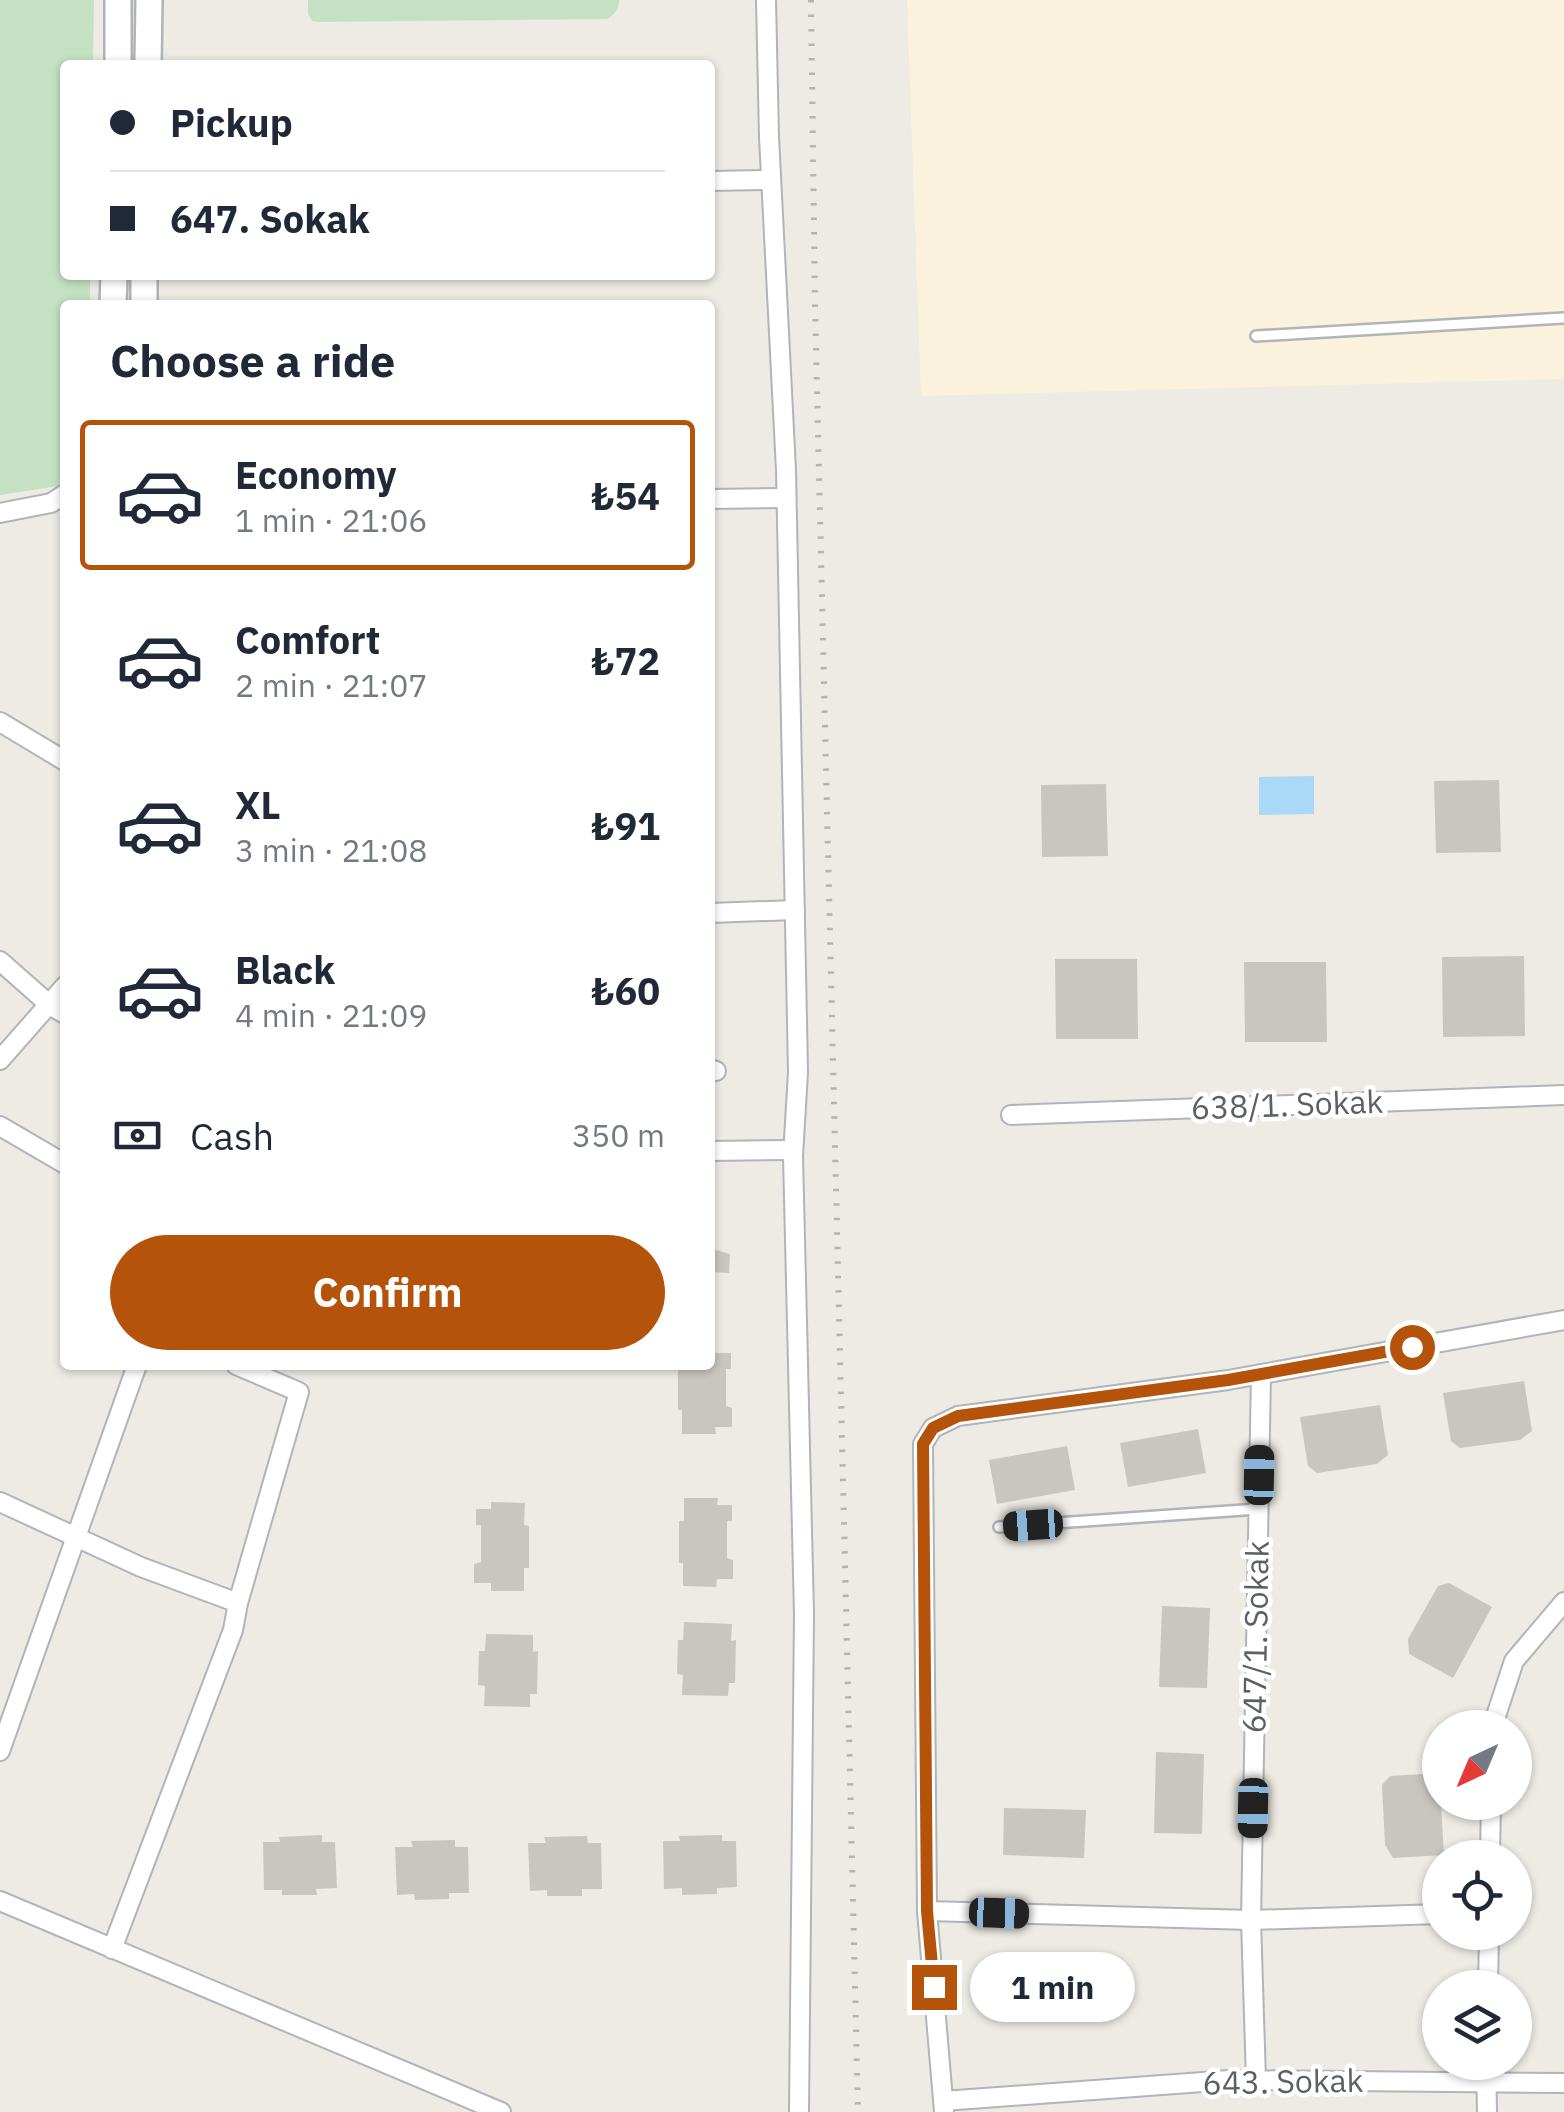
<!DOCTYPE html>
<meta charset="utf-8">
<style>
body{margin:0;font-family:"IBM Plex Sans",sans-serif;background:#f6f6f7;color:#1f2937;height:100vh;display:flex;flex-direction:column;font-size:38px;white-space:nowrap}
*{box-sizing:border-box;margin:0}
p{font-size:32px;color:#747a83}
.icon{flex:none;width:55px;height:55px;fill:none;stroke:currentColor;stroke-width:2;stroke-linecap:round;stroke-linejoin:round}
.map{position:relative;flex:1;overflow:hidden}
.sheet{position:absolute;left:60px;top:300px;width:655px;height:1070px;display:flex;flex-direction:column;background:#fff;border-radius:10px;box-shadow:0 2px 8px #0004}
.sheet>*{flex:none}
.top-card{position:absolute;left:60px;top:60px;width:655px;height:220px;border-radius:10px;box-shadow:0 2px 8px #0004;display:grid;align-content:center;height:220px;padding:0 50px;background:#fff}
.needle{width:65px;rotate:224deg}
.controls{position:absolute;left:1422px;top:1710px;display:grid;gap:20px}
.controls a{display:grid;place-items:center;width:110px;height:110px;border-radius:50%;background:#fff;box-shadow:0 2px 8px #0004;font-size:50px}
.end{position:absolute;width:45px;height:45px;margin:-22px;border:12px solid #b45309;background:#fff;box-shadow:0 0 0 5px #fff}
.from{border-radius:50%}
.bubble{position:absolute;height:70px;border-radius:35px;background:#fff;box-shadow:0 2px 8px #0004;font-size:32px;font-weight:700;line-height:70px;text-align:center}
.car{position:absolute;width:30px;height:60px;margin:-30px -15px;border-radius:12px;box-shadow:0 0 8px 2px #0007;background:linear-gradient(#222 24%,#8ab4d8 0 40%,#222 0 76%,#8ab4d8 0 86%,#222 0)}
.top-card b{display:flex;align-items:center;gap:35px;height:95px;font-size:38px}
.top-card b+b{border-top:2px solid #e0e1e3}
.top-card i{width:25px;height:25px;background:#1f2937}
ul{padding:0;list-style:none}
li{display:flex;align-items:center;gap:30px;height:150px;margin:0 20px 15px;padding:0 30px;border:5px solid transparent;border-radius:10px}
li div{flex:1}
li b{display:block;font-size:38px}
li em{font-style:normal;font-weight:700}
li.on{border-color:#b45309}
li>.icon{width:90px;height:90px;stroke-width:1.5}
h2{padding:0 50px;font-size:45px;line-height:120px}
.pay{display:flex;align-items:center;gap:25px;height:110px;padding:0 50px;font-size:38px}
.pay p{margin-inline-start:auto}
.cta{display:flex;gap:20px;margin-top:auto;padding:20px 50px}
.cta a{flex:1;height:115px;border-radius:60px;background:#b45309;color:#fff;font-size:40px;font-weight:700;line-height:115px;text-align:center}
.map>svg:first-child{display:block}
</style>
<div class="map">
<svg width="1564" height="2112" viewBox="0 0 1564 2112">
<rect width="100%" height="100%" fill="#edebe4"/>
<polygon fill="#faf2dc" points="907,0 1564,0 1564,379 921,396"/>
<g fill="#c4e2c3">
<polygon points="0,0 94,0 93,65 65,65 65,275 90,275 90,305 65,305 65,485 0,495"/>
<path d="M 308,0 L 619,0 C 619,10 615,13 608,19 L 318,22 L 312,21 L 308,14 Z"/>
</g>
<polygon fill="#aad8f7" points="1314,776 1314,814 1259,815 1259,777"/>
<g fill="#c9c6c1">
<polygon points="1499,780 1501,852 1436,853 1434,781"/>
<polygon points="1106,784 1108,856 1042,857 1041,785"/>
<polygon points="1524,956 1525,1036 1443,1037 1442,957"/>
<polygon points="1055,959 1137,959 1138,1039 1056,1039"/>
<polygon points="1244,962 1326,962 1327,1042 1245,1042"/>
<polygon points="710,1248 730,1254 729,1273 710,1272"/>
<polygon points="710,1353 731,1353 731,1369 726,1369 726,1406 732,1408 732,1427 715,1427 716,1434 682,1434 682,1410 678,1410 678,1368 683,1368 683,1365 710,1365"/>
<polygon points="1524,1381 1532,1431 1520,1440 1460,1448 1451,1441 1443,1393"/>
<polygon points="1380,1405 1388,1455 1377,1464 1317,1473 1308,1466 1300,1417"/>
<polygon points="1198,1429 1206,1473 1128,1487 1120,1443"/>
<polygon points="1067,1446 1075,1490 997,1504 989,1460"/>
<polygon points="684,1498 718,1498 717,1505 732,1505 732,1521 727,1521 727,1558 733,1560 733,1579 717,1579 716,1587 683,1586 683,1563 679,1563 679,1521 684,1521"/>
<polygon points="491,1502 525,1503 524,1525 529,1526 529,1568 524,1568 524,1591 491,1591 491,1583 474,1583 474,1564 481,1562 481,1525 476,1525 476,1509 491,1509"/>
<polygon points="1449,1583 1492,1607 1453,1678 1409,1654 1408,1639 1438,1586"/>
<polygon points="1162,1606 1210,1608 1207,1688 1159,1687"/>
<polygon points="684,1622 732,1624 731,1641 736,1640 735,1683 729,1683 728,1696 682,1695 683,1675 677,1674 678,1640 683,1640"/>
<polygon points="486,1634 533,1635 533,1652 538,1651 537,1694 530,1694 530,1707 484,1706 485,1686 478,1685 479,1651 485,1651"/>
<polygon points="1156,1752 1204,1754 1202,1834 1154,1833"/>
<polygon points="1439,1773 1444,1855 1393,1858 1385,1845 1382,1785 1390,1776"/>
<polygon points="1004,1808 1086,1810 1084,1858 1003,1855"/>
<polygon points="322,1835 322,1842 335,1842 337,1888 316,1889 317,1895 282,1895 282,1890 264,1890 263,1842 280,1842 279,1837"/>
<polygon points="722,1835 722,1841 736,1841 737,1887 717,1888 717,1894 682,1895 682,1888 664,1889 663,1841 680,1841 679,1836"/>
<polygon points="587,1836 588,1843 601,1843 602,1889 582,1889 582,1896 547,1896 547,1890 530,1891 528,1843 546,1843 544,1837"/>
<polygon points="455,1840 455,1847 468,1847 469,1893 449,1893 449,1899 415,1900 414,1894 397,1895 395,1847 413,1847 411,1841"/>
</g>
<g fill="none" stroke-linecap="round" stroke-linejoin="round">
<g stroke="#b1b4b8" stroke-width="14">
<g id="lane">
<polyline points="1256,336 1564,318"/>
<polyline points="999,1527 1258,1509"/>
</g>
</g>
<g stroke="#b1b4b8" stroke-width="22">
<g id="street">
<polyline points="766,0 769,137 786,470 798,1072 793,1156 804,1614 799,2112"/>
<polyline points="710,181 771,180"/>
<polyline points="710,499 786,498"/>
<polyline points="0,513 51,503 65,494"/>
<polyline points="0,722 65,761"/>
<polyline points="710,913 795,910"/>
<polyline points="0,961 51,1006 65,1014"/>
<polyline points="0,1060 65,986"/>
<polyline points="710,1069 716,1071"/>
<polyline points="1011,1115 1564,1095"/>
<polyline points="0,1126 65,1164"/>
<polyline points="710,1151 793,1150"/>
<polyline points="0,1502 141,1567 238,1603"/>
<polyline points="1492,1728 1514,1661 1564,1602"/>
<polyline points="0,1751 137,1365"/>
<polyline points="1490,1858 1491,1802"/>
<polyline points="0,1901 501,2112"/>
<polyline points="927,1911 1251,1920 1440,1914"/>
<polyline points="112,1949 233,1630 238,1603 299,1392 236,1365"/>
<polyline points="1488,1988 1489,1932"/>
<polyline points="1486,2062 1487,2112"/>
<polyline points="1256,2080 1251,1920 1261,1374"/>
<polyline points="943,2101 1230,2080 1564,2083"/>
<polyline points="944,2112 927,1911 923,1444 933,1428 958,1416 1228,1380 1564,1320"/>
</g>
</g>
<g stroke="#b0b3b8" stroke-width="30">
<g id="secondary">
<polyline points="118,65 118,0"/>
<polyline points="148,65 149,0"/>
<polyline points="113,305 114,275"/>
<polyline points="144,305 144,275"/>
</g>
</g>
<use href="#lane" stroke="#fff" stroke-width="9"/>
<use href="#street" stroke="#fff" stroke-width="18"/>
<use href="#secondary" stroke="#fff" stroke-width="25"/>
<polyline stroke="#b2b3b3" stroke-width="6" stroke-dasharray="2.5 12" stroke-linecap="butt" points="811,0 815,304 858,2112"/>
</g>
<g fill="none" stroke-linecap="round" stroke-linejoin="round">
<polyline stroke="#b45309" stroke-width="12" points="934,1987 927,1911 923,1444 933,1428 958,1416 1228,1380 1412,1347"/>
</g>
<g text-anchor="middle" stroke-width="9" stroke-linejoin="round" paint-order="stroke">
<g font-size="32" fill="#5c5f63" stroke="#fff">
<text transform="translate(1287 1105) rotate(-2)" y="11">638/1. Sokak</text>
<text transform="translate(1256 1637) rotate(-89)" y="11">647/1. Sokak</text>
<text transform="translate(1283 2082) rotate(-1)" y="11">643. Sokak</text>
</g>
</g>
</svg>
<div class="controls">
<a><svg class="needle" viewBox="-14 -14 28 28"><path d="M0-13l5 13h-10z" fill="#e53935"/><path d="M0 13l5-13h-10z" fill="#747a83"/></svg></a>
<a><svg class="icon" aria-label="locate" viewBox="0 0 24 24"><circle cx="12" cy="12" r="6"/><path d="M12 2v4M12 18v4M2 12h4M18 12h4"/></svg></a>
<a><svg class="icon" aria-label="layers" viewBox="0 0 24 24"><path d="M12 4l9 5-9 5-9-5zM3 14l9 5 9-5"/></svg></a>
</div>
<i class="end from" style="left:1412px;top:1347px"></i>
<i class="end" style="left:934px;top:1987px"></i>
<div class="bubble" style="left:970px;top:1952px;width:165px">1 min</div>
<i class="car" style="left:1259px;top:1475px;rotate:1deg"></i>
<i class="car" style="left:1033px;top:1525px;rotate:266deg"></i>
<i class="car" style="left:1253px;top:1808px;rotate:181deg"></i>
<i class="car" style="left:999px;top:1913px;rotate:92deg"></i>
<div class="top-card">
<b><i class="from"></i>Pickup</b>
<b><i></i>647. Sokak</b>
</div>
<section class="sheet">
<h2>Choose a ride</h2>
<ul>
<li class="on"><svg class="icon" aria-label="car" viewBox="0 0 24 24"><path d="M5 17H2v-5l4-1 3-4h7l3 4 3 1v5h-3M9 17h6M6 11h13"/><circle cx="7" cy="17" r="2"/><circle cx="17" cy="17" r="2"/></svg><div><b>Economy</b><p>1 min · 21:06</p></div><em>₺54</em></li>
<li><svg class="icon" aria-label="car" viewBox="0 0 24 24"><path d="M5 17H2v-5l4-1 3-4h7l3 4 3 1v5h-3M9 17h6M6 11h13"/><circle cx="7" cy="17" r="2"/><circle cx="17" cy="17" r="2"/></svg><div><b>Comfort</b><p>2 min · 21:07</p></div><em>₺72</em></li>
<li><svg class="icon" aria-label="car" viewBox="0 0 24 24"><path d="M5 17H2v-5l4-1 3-4h7l3 4 3 1v5h-3M9 17h6M6 11h13"/><circle cx="7" cy="17" r="2"/><circle cx="17" cy="17" r="2"/></svg><div><b>XL</b><p>3 min · 21:08</p></div><em>₺91</em></li>
<li><svg class="icon" aria-label="car" viewBox="0 0 24 24"><path d="M5 17H2v-5l4-1 3-4h7l3 4 3 1v5h-3M9 17h6M6 11h13"/><circle cx="7" cy="17" r="2"/><circle cx="17" cy="17" r="2"/></svg><div><b>Black</b><p>4 min · 21:09</p></div><em>₺60</em></li>
</ul>
<div class="pay"><svg class="icon" aria-label="cash" viewBox="0 0 24 24"><path d="M3 7h18v10H3z"/><circle cx="12" cy="12" r="2"/></svg>Cash<p>350 m</p></div>
<div class="cta"><a>Confirm</a></div>
</section>
</div>
